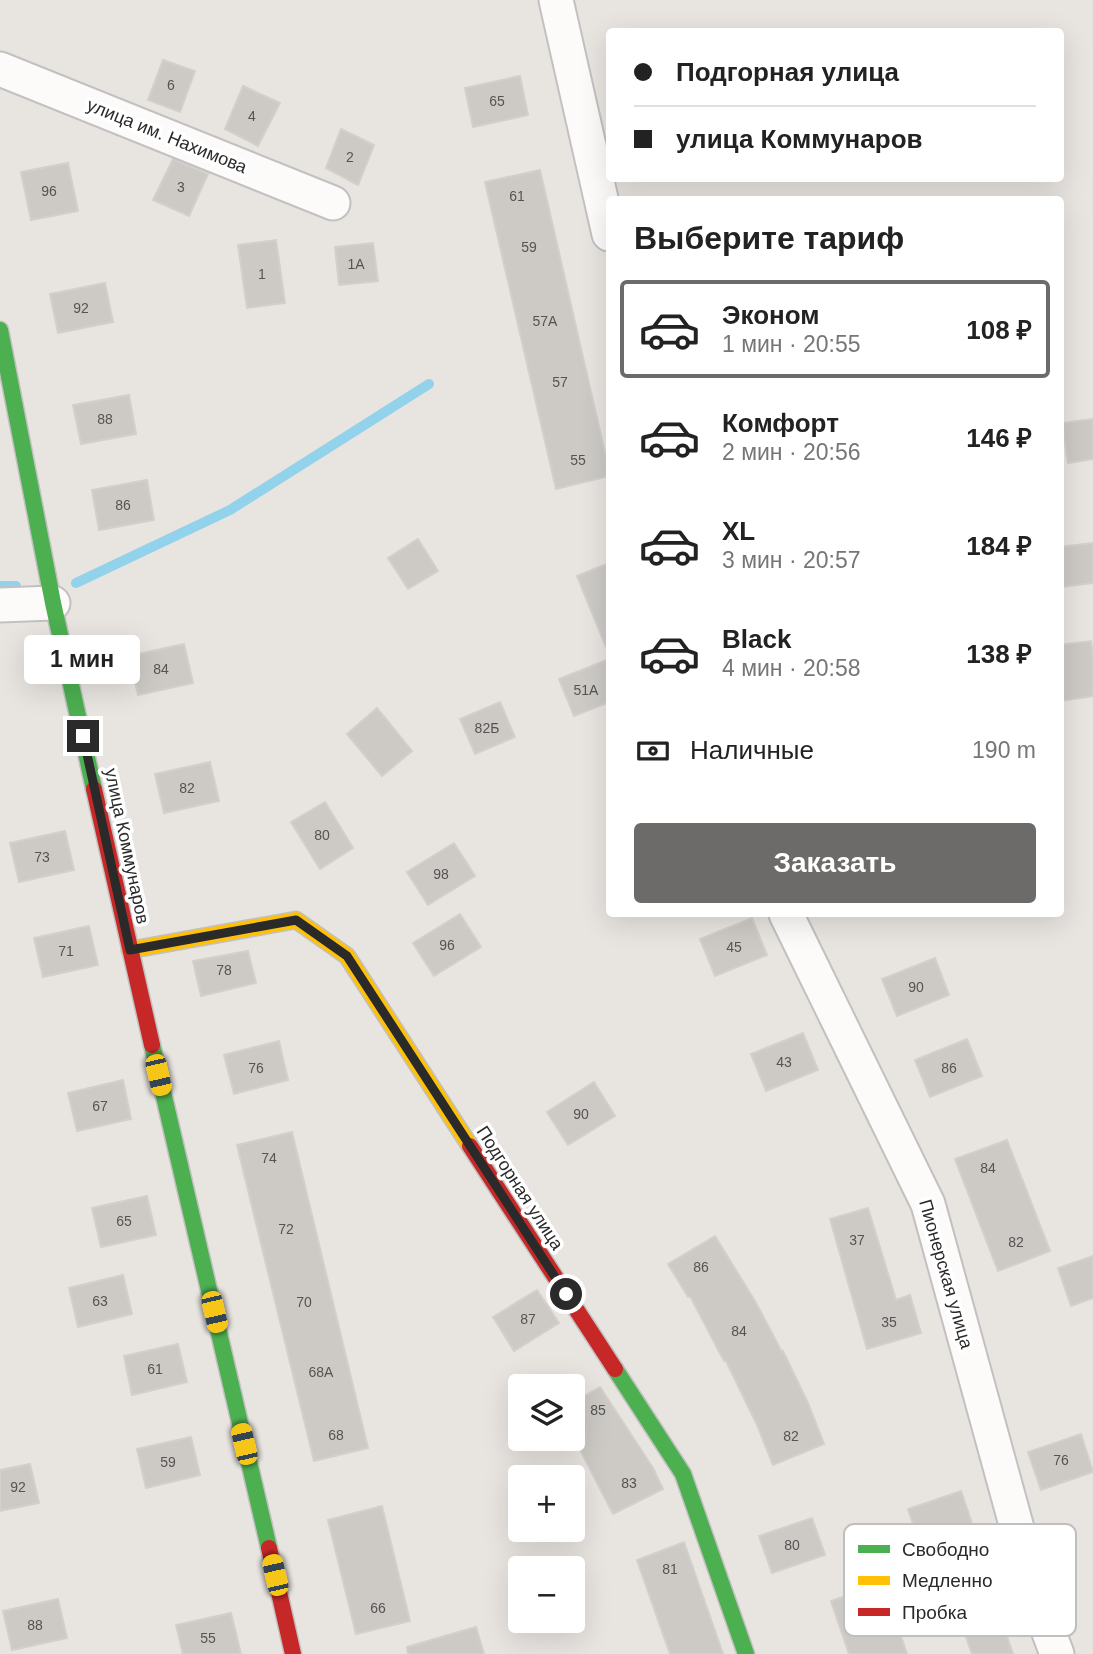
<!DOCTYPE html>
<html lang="ru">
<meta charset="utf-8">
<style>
body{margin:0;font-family:Arial,sans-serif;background:#f6f6f6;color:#222;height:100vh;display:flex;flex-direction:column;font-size:26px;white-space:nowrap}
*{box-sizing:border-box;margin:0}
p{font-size:23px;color:#767676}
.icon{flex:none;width:38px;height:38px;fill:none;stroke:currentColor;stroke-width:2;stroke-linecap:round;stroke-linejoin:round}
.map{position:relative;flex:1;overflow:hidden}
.panel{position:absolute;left:606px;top:196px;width:458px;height:721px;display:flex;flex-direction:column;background:#fff;border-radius:7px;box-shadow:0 7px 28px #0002}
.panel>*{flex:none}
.hud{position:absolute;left:606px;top:28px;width:458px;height:154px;border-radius:7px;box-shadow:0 7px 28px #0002;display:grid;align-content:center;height:154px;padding:0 28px;background:#fff}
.buttons{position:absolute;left:508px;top:1374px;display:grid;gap:14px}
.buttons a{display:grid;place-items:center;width:77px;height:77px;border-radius:7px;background:#fff;box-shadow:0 7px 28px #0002;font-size:35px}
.end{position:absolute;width:32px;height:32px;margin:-16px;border:9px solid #2a2a2a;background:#fff;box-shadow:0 0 0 4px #fff}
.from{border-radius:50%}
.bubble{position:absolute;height:49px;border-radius:7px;background:#fff;box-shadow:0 7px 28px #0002;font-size:23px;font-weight:800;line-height:49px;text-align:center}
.car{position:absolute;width:21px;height:42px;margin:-21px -10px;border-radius:9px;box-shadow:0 0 5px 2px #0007;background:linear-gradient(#f5c518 24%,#345 0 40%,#f5c518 0 76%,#345 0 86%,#f5c518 0)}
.hud b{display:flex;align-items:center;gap:24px;height:66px;font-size:26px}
.hud b+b{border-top:2px solid #e0e0e0}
.hud i{width:18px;height:18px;background:#222}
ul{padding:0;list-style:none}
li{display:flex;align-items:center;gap:21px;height:98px;margin:0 14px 10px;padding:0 14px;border:4px solid transparent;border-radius:7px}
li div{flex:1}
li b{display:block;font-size:26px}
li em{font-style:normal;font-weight:800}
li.current{border-color:#6c6b6a}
li>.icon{width:63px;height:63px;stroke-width:1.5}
h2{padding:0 28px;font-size:32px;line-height:84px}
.pay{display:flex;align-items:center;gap:18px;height:77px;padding:0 28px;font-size:26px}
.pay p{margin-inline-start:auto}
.cta{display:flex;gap:14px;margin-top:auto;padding:14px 28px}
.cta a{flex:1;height:80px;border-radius:7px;background:#6c6b6a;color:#fff;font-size:28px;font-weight:800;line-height:80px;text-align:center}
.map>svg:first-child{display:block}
</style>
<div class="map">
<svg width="1093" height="1654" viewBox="0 0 1093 1654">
<rect width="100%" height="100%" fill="#e8e4e0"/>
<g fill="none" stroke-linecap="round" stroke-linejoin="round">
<g stroke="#92d3eb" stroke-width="10">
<polyline points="76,583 230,510 429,384"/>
<polyline points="0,586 16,586"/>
</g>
</g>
<g fill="#cdcac6" stroke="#d3d0cc" stroke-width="2">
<polygon points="163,60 195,71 180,112 148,100"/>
<polygon points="520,76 528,115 473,127 465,88"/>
<polygon points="243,86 280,103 258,146 225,129"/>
<polygon points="341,129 374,145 358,185 326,168"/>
<polygon points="173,159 208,174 189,216 153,200"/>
<polygon points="68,163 78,211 31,220 21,172"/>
<polygon points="540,170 609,470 609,476 556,489 485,182"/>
<polygon points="276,240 285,303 247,308 238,245"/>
<polygon points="373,243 378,281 339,285 335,247"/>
<polygon points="105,283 113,322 58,333 50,294"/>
<polygon points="129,395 136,434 81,444 73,405"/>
<polygon points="1093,419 1093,459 1068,463 1062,423"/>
<polygon points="147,480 154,520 99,530 92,490"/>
<polygon points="418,539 438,571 408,589 388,558"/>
<polygon points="1093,543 1093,583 1060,587 1060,547"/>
<polygon points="609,563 609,652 608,652 577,576"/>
<polygon points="1091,641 1093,654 1093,696 1060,701 1060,645"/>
<polygon points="184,644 193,683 138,695 129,656"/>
<polygon points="609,659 609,702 574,716 559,679"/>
<polygon points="500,702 515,737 475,754 460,719"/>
<polygon points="377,708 412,751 382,776 347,734"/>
<polygon points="210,762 219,801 164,813 155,774"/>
<polygon points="325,802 353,848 320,869 291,822"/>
<polygon points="65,831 74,870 19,882 10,843"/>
<polygon points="454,843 475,876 428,905 407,872"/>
<polygon points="460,914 481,947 434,976 413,943"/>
<polygon points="752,918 767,955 715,976 700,939"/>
<polygon points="89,926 98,965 43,977 34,938"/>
<polygon points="248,951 256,983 201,996 193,961"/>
<polygon points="935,958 949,995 897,1016 882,979"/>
<polygon points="803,1033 818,1070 766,1091 751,1054"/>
<polygon points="967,1039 982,1076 930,1097 915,1060"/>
<polygon points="279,1041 288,1080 234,1094 224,1055"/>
<polygon points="123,1080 131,1119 77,1131 68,1093"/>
<polygon points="594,1082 615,1116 568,1145 547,1112"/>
<polygon points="292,1132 368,1448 314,1461 237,1145"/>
<polygon points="1007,1140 1050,1251 998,1271 955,1159"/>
<polygon points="147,1196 156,1235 101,1247 92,1208"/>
<polygon points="868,1208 896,1300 910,1295 921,1333 867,1349 830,1219"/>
<polygon points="715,1236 755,1301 782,1352 783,1351 808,1403 824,1444 773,1465 757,1425 726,1361 724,1361 690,1296 688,1297 668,1264"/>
<polygon points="1093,1256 1093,1298 1071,1306 1058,1268"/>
<polygon points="123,1275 132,1314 78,1327 69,1288"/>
<polygon points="537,1290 559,1323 514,1351 493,1317"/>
<polygon points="178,1344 187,1382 132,1395 124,1356"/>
<polygon points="600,1387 653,1468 663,1489 613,1514 572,1434 572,1403"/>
<polygon points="1081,1434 1093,1472 1041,1490 1028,1452"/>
<polygon points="191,1437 200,1475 146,1488 137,1449"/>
<polygon points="30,1464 39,1503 0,1511 0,1470"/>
<polygon points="961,1491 974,1529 921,1547 908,1509"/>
<polygon points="382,1506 410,1621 356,1634 328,1520"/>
<polygon points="812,1518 825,1555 772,1573 759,1536"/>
<polygon points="684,1542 723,1654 670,1654 637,1560"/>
<polygon points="988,1581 1013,1654 972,1654 951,1594"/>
<polygon points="883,1583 907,1654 849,1654 831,1601"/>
<polygon points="58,1599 67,1638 12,1650 3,1611"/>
<polygon points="231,1613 241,1654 183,1654 176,1625"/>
<polygon points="476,1627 484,1654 408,1654 407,1647"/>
</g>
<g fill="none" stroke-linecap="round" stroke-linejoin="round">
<g stroke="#c2c0c1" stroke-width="37">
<g id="street">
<polyline points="556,0 609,234"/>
<polyline points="0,69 333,203"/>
<polyline points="0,605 53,603"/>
<polyline points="786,914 928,1204 1037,1601 1057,1654"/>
</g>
</g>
<g stroke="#c2c0c1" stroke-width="19">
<g id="fast">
<polyline points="0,330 53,603 94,789"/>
<polyline points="152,1045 269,1548"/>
<polyline points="615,1369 683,1474 746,1654"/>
</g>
</g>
<g stroke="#c2c0c1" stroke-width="19">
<polyline id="slow" points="130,950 296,920 347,956 470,1146"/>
</g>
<g stroke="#c2c0c1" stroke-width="19">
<g id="jam">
<polyline points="94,789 152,1045"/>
<polyline points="470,1146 615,1369"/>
<polyline points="269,1548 293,1654"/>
</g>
</g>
<use href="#street" stroke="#fcfbfa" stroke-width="33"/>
<use href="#fast" stroke="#4caf50" stroke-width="16"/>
<use href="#slow" stroke="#ffc107" stroke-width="16"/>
<use href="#jam" stroke="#c62828" stroke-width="16"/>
</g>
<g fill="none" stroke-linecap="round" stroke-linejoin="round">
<polyline stroke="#2a2a2a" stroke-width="9" points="83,736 130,950 296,920 347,956 566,1294"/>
</g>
<g text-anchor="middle" stroke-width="7" stroke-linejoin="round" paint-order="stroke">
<g font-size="14" fill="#545453">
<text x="171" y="90">6</text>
<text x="497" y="106">65</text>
<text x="252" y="121">4</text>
<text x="350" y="162">2</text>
<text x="181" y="192">3</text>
<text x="49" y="196">96</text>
<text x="517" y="201">61</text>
<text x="529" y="252">59</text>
<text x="356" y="269">1А</text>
<text x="262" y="279">1</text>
<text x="81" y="313">92</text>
<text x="545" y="326">57А</text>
<text x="560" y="387">57</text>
<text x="105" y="424">88</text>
<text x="578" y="465">55</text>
<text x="123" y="510">86</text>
<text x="161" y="674">84</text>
<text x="586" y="695">51А</text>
<text x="487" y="733">82Б</text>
<text x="187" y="793">82</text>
<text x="322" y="840">80</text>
<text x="42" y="862">73</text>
<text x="441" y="879">98</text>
<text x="447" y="950">96</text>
<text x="734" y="952">45</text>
<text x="66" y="956">71</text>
<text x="224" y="975">78</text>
<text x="916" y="992">90</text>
<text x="784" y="1067">43</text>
<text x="256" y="1073">76</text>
<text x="949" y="1073">86</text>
<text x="100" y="1111">67</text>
<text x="581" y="1119">90</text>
<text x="269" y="1163">74</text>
<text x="988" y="1173">84</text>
<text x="124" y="1226">65</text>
<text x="286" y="1234">72</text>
<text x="857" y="1245">37</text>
<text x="1016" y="1247">82</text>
<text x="701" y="1272">86</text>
<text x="100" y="1306">63</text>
<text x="304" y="1307">70</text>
<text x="528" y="1324">87</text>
<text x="889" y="1327">35</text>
<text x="739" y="1336">84</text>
<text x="155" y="1374">61</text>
<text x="321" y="1377">68А</text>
<text x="598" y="1415">85</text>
<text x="336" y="1440">68</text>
<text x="791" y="1441">82</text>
<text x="1061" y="1465">76</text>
<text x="168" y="1467">59</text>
<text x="629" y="1488">83</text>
<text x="18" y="1492">92</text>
<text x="792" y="1550">80</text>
<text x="670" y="1574">81</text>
<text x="378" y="1613">66</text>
<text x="35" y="1630">88</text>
<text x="208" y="1643">55</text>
</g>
<g font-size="18" fill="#2a2a2a" stroke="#fff">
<text transform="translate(167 136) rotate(22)" y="6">улица им. Нахимова</text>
<text transform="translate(127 846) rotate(78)" y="6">улица Коммунаров</text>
<text transform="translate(520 1188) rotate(57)" y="6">Подгорная улица</text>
<text transform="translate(946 1274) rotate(74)" y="6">Пионерская улица</text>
</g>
</g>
<rect x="844" y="1524" width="232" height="112" rx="10" fill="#fff" stroke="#bfbfbf" stroke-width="2"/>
<rect x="858" y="1545" width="32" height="8" fill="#4caf50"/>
<rect x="858" y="1576" width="32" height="9" fill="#ffc107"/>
<rect x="858" y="1608" width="32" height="8" fill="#c62828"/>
<g font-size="19" fill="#2a2a2a">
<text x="902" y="1556">Свободно</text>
<text x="902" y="1587">Медленно</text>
<text x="902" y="1619">Пробка</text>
</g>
</svg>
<div class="buttons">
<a><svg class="icon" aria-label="layers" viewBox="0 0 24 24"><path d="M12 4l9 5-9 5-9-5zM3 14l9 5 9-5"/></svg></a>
<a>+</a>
<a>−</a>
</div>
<i class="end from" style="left:566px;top:1294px"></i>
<i class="end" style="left:83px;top:736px"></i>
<div class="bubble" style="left:24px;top:635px;width:116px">1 мин</div>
<i class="car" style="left:158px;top:1075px;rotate:167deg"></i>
<i class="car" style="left:214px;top:1312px;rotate:167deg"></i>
<i class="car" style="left:244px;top:1444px;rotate:347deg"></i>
<i class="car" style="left:275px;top:1575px;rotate:347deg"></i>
<div class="hud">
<b><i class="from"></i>Подгорная улица</b>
<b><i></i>улица Коммунаров</b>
</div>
<section class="panel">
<h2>Выберите тариф</h2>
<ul>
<li class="current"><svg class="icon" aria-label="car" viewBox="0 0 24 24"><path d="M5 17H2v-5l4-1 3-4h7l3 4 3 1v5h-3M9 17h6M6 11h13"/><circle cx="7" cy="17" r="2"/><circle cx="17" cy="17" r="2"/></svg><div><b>Эконом</b><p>1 мин · 20:55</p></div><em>108 ₽</em></li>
<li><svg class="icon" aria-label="car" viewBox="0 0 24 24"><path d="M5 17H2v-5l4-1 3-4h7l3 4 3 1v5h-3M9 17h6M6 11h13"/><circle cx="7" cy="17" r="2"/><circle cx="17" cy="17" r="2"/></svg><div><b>Комфорт</b><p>2 мин · 20:56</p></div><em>146 ₽</em></li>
<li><svg class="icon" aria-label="car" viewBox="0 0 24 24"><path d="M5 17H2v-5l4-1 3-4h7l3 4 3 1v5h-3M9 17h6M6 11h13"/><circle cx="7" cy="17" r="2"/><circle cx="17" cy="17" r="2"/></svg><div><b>XL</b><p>3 мин · 20:57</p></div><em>184 ₽</em></li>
<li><svg class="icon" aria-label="car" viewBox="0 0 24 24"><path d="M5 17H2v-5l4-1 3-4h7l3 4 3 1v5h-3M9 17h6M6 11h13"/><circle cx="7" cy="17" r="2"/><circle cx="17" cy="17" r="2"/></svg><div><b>Black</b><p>4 мин · 20:58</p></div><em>138 ₽</em></li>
</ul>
<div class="pay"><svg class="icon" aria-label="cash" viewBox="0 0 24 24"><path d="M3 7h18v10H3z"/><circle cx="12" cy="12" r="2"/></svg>Наличные<p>190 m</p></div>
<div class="cta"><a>Заказать</a></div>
</section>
</div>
